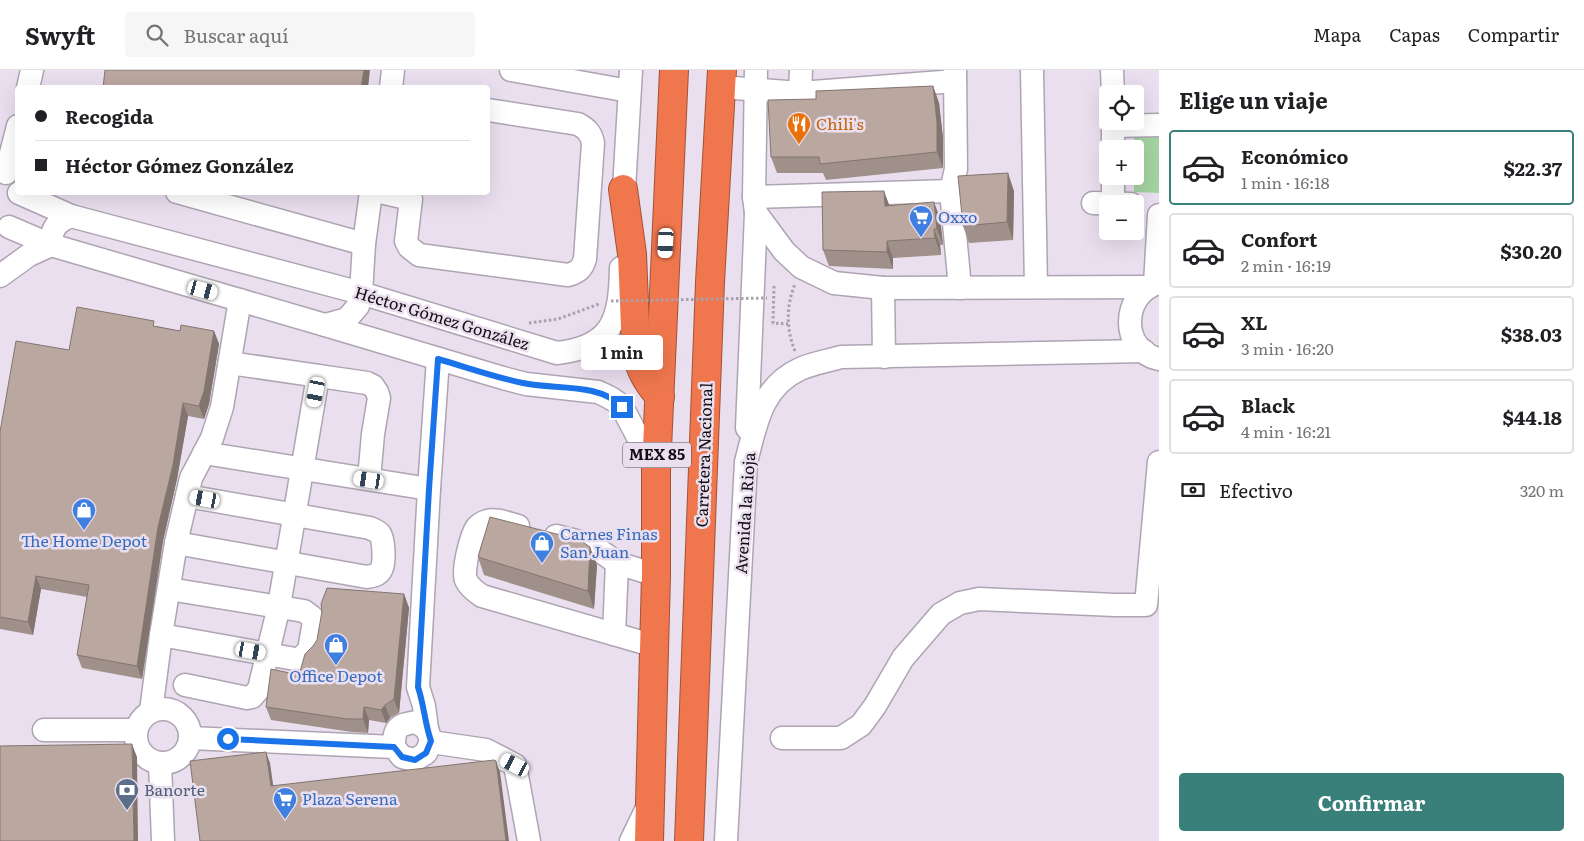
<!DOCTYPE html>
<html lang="es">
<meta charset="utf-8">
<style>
body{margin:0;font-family:Literata,serif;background:#f6f6f6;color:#202124;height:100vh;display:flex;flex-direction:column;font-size:19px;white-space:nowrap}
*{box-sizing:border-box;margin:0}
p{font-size:16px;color:#757577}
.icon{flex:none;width:28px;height:28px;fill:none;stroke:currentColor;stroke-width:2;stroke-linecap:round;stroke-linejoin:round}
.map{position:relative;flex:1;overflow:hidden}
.sheet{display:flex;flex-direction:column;background:#fff;width:425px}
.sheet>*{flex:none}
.top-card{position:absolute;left:15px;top:15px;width:475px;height:110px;border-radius:5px;box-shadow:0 5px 20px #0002;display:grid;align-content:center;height:110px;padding:0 20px;background:#fff}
.controls{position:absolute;left:1099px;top:15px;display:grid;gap:10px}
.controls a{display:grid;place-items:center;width:45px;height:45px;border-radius:5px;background:#fff;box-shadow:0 5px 20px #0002;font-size:25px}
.end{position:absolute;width:22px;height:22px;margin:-11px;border:6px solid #1a73e8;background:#fff;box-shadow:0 0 0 2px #fff}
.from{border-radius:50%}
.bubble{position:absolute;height:35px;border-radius:5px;background:#fff;box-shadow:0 5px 20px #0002;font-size:16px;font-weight:700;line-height:35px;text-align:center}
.car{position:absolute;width:15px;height:30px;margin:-15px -8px;border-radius:6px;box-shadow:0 0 4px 1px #0007;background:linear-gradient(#fff 24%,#345 0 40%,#fff 0 76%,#345 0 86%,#fff 0)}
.top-card b{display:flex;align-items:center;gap:18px;height:48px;font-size:19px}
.top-card b+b{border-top:1px solid #e0e0e0}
.top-card i{width:12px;height:12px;background:#202124}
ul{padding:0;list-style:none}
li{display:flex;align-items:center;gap:15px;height:75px;margin:0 10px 8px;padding:0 10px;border:2px solid #e0e0e0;border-radius:5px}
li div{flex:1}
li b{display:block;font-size:19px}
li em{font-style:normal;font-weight:700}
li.current{border-color:#39807a}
li>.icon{width:45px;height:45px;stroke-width:1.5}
h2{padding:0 20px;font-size:22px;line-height:60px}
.pay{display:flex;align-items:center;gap:12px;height:55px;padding:0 20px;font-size:19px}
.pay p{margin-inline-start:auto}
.primary-button{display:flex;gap:10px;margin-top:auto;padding:10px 20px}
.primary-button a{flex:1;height:58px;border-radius:5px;background:#39807a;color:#fff;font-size:20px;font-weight:700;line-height:58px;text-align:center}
header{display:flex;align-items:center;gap:30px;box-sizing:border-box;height:70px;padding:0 25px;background:#fff;border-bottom:1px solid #e0e0e0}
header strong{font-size:24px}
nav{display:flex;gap:28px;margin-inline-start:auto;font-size:18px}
.search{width:350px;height:45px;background:#f6f6f6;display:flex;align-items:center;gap:12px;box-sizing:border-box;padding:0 18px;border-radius:5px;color:#757577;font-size:19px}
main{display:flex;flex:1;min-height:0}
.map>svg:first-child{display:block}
</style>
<header>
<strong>Swyft</strong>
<div class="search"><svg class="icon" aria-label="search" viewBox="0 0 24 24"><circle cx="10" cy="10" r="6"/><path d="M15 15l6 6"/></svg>Buscar aquí</div>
<nav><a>Mapa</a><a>Capas</a><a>Compartir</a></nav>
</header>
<main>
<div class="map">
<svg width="1159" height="771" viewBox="0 0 1159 771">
<rect width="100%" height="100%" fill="#eadfef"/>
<polygon fill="#a4d3a0" points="1159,65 1159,123 1134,122 1134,66"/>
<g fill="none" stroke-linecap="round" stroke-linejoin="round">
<g stroke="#aea4b3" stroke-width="25">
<g id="minor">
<polyline points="511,0 629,21"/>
<polyline points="955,0 956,99 951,121 960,218"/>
<polyline points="1032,0 1036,217"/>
<polyline points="1112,0 1113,24"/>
<polyline points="721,17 800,23 955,11"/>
<polyline points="28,18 32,0"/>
<polyline points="391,18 393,0"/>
<polyline points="800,23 801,0"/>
<polyline points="1114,56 1159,55"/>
<polyline points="1113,79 1113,51"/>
<polyline points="6,103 18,56"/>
<polyline points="177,122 364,174"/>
<path d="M 380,122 L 411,129 L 406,171 L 409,177 L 419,185 L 568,205 C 578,202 582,199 585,189 L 593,73 C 591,63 587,59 578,54 L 488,40"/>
<path d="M 19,123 L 71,146 L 361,223 L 557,283 C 613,277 620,249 621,198"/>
<polyline points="754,127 951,121"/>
<polyline points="1093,133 1131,134"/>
<polyline points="1113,133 1113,106"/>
<polyline points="623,136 631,0"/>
<polyline points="756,143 784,181 801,197 834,213 883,218 1149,217"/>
<path d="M 9,157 L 51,175 L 325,255 L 503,308 L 526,314 L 598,322 C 607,326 615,329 622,337 L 656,401"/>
<path d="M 0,206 L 29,185 L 51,175 C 51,159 56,152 71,146"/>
<path d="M 1158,213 C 1121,224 1120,281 1159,289"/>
<polyline points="1155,214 1159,145"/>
<polyline points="883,218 884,287"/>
<polyline points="325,255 347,249 358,236 361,223 364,174 371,122"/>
<polyline points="230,293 367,313 373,316 377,322 379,328 373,364 369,409"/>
<polyline points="747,358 756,143 754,127 756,0"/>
<polyline points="204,383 429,419"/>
<path d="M 518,456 C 509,454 497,448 487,451 C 484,452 480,454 477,457 C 471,465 462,501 466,510 C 469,517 476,522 482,526 L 655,576"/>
<polyline points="556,466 592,475 617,493 656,505"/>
<path d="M 176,473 L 367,507 C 373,506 378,505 381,500 C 385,495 384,469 380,464 C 378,461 373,460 370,458 L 187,426"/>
<polyline points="614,564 617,493"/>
<polyline points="161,565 295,589 301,588 309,580 314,552 312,547 304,541 169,519"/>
<polyline points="185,615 247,628 252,627 259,619 279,536 318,306"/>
<circle cx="163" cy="666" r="27"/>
<polyline points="151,641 161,565 176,473 191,408 212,368 222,337 240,230"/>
<polyline points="427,659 424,636 418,617 429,419 438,289"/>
<polyline points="44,660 136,660"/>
<path d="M 190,668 L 394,677 L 402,687 L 415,690 L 426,683 L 431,671 L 427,659 L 416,652 C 397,655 394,658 394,677"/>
<polyline points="782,668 841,668 861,655 875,636 903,588 941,544 960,533 979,529 1115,535 1146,535 1159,392"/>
<polyline points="431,672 486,680 515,695 529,771"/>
<polyline points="160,693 163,771"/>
<polyline points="631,771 648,736"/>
<path d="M 726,771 L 746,392 C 756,354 761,317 800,299 C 813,293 828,291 841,287 L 1144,281"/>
</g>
</g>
<g stroke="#a25238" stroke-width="30">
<g id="highway">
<path d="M 623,119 L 632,184 L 636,281 C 640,300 647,312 660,327"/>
<polyline points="649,771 656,505 656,401 674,0"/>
<polyline points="689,771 710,212 722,0"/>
</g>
</g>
<g stroke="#a9a0ad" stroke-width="3" stroke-dasharray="2.5 2.5" stroke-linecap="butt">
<polyline points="774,216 773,253 788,254"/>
<polyline points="529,253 558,249 599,234"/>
<path d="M 795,281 C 786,259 786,236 795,214"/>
</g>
<use href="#minor" stroke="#fff" stroke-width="22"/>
<use href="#highway" stroke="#f0774d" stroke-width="28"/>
<polyline stroke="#a9a0ad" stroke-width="3" stroke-dasharray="2.5 2.5" stroke-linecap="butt" points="611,231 767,228"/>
</g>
<g fill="#a0908a">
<polygon points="933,16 939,33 943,68 943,98 826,110 823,103 777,103 771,87 816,29"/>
<polygon points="1014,121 1013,170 969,173 963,156"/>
<polygon points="889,136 940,148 943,175 940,175 941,185 893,188 893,199 829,196 823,180"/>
<polygon points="156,256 180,261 214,261 219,274 209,334 204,349 188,346 177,409 163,471 142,609 82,598 77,585 87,527 41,519 33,565 0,559 0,362"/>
<polygon points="478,487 597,495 594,539 484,505"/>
<polygon points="404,524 409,538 399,643 390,648 386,653 369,650 368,663 352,662 271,650 266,637 299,605"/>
</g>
<g fill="#827570">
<polygon points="364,0 370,0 368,18 361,18"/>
<polygon points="933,16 939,33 943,68 943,98 937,82"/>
<polygon points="1008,103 1014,121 1013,170 1007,152"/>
<polygon points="884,121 890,137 885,136"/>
<polygon points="934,132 940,148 943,175 937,159"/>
<polygon points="934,159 940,175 941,185 935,168"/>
<polygon points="887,171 893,188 893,199 887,182"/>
<polygon points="214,261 219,274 209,334 204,349 199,336"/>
<polygon points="183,333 188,346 177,409 163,471 142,609 137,596 158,457"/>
<polygon points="590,477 597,495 594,539 588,521"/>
<polygon points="36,506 41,519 33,565 28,552"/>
<polygon points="404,524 409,538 399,643 394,629"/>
<polygon points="385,635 390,648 386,653 381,640"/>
<polygon points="364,637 369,650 368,663 363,649"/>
<polygon points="132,674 137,687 138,771 134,771"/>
<polygon points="266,682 270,693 275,728 271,716"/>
<polygon points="496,691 500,702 509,771 506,771"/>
</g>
<g fill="#baa7a0" stroke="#827570">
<polygon points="105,0 364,0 361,18 103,18"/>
<polygon points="933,16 937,52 937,82 820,94 819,87 771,87 768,30 816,29 816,21"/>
<polygon points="1008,103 1007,152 963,156 958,106"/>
<polygon points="884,121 885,136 934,132 937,159 934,159 935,168 887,171 887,182 823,180 822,122"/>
<polygon points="77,237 154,251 153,256 180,261 181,255 214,261 204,321 199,336 183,333 173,395 158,457 137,596 77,585 89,515 36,506 28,552 0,547 0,362 16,271 69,280"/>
<polygon points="490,447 580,470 590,477 588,521 478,487"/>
<polygon points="327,518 404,524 394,629 385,635 381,640 364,637 363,649 347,649 266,637 271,599 299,605 305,584 313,576 317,570 322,541 321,534"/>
<polygon points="132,674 134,771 0,771 0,676"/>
<polygon points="266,682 271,716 494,690 496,691 506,771 200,771 190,691"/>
</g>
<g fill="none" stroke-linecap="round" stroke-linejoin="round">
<path stroke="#1a73e8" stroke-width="6" d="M 228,669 L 394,677 L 402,687 L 415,690 L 426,683 L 431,671 C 425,654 424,635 418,617 L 429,419 L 438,289 C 466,297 494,307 523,313 C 553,320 599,312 622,337"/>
</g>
<defs>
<g id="restaurant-pin" transform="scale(1.25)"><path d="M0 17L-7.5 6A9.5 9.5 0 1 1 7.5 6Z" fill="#e8710a" stroke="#eadfef"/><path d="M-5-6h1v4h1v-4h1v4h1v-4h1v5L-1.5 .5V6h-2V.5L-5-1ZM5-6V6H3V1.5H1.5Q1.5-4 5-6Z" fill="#fff"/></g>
<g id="supermarket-pin" transform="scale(1.25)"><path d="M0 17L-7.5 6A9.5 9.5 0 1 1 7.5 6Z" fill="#3f7fe0" stroke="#eadfef"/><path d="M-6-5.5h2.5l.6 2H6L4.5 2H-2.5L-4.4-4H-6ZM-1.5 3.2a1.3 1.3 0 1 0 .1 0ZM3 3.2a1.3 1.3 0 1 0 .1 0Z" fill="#fff"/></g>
<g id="shop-pin" transform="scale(1.25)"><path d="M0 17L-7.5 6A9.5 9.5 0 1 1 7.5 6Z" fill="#3f7fe0" stroke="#eadfef"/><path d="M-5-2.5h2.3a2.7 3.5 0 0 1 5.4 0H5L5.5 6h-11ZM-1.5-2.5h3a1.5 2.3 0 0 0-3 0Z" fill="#fff"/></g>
<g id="bank-pin" transform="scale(1.25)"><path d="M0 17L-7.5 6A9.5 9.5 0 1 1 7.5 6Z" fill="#5c6f8a" stroke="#eadfef"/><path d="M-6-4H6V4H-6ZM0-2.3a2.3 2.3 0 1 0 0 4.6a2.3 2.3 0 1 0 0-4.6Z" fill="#fff"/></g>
</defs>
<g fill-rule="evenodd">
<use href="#restaurant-pin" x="799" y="54"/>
<use href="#supermarket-pin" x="921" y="147"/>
<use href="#shop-pin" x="84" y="440"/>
<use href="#shop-pin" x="542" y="473"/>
<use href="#shop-pin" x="336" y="575"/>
<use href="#bank-pin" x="127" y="720"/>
<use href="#supermarket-pin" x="285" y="729"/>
</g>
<g text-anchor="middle" stroke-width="5" stroke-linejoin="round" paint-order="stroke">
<rect fill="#eadfef" stroke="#524c54" stroke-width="1" x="623" y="372.5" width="68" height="25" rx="4"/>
<g font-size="15" font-weight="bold" fill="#110d12">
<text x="657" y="390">MEX 85</text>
</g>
<g font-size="16" fill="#c56008" stroke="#eadfef" text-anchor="start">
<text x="816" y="60">Chili's</text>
</g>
<g font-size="16" fill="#366cbe" stroke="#eadfef" text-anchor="start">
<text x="938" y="153">Oxxo</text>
<text x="560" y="470">Carnes Finas<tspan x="560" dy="18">San Juan</tspan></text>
<text x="84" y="477" text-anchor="middle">The Home Depot</text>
<text x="336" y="612" text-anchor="middle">Office Depot</text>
<text x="302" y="735">Plaza Serena</text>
</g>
<g font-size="16" fill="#110d12" stroke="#eadfef">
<text transform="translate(442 248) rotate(17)" y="6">Héctor Gómez González</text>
<text transform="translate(704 385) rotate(-88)" y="6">Carretera Nacional</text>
<text transform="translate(745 443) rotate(-86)" y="6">Avenida la Rioja</text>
</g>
<g font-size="16" fill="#4e5e75" stroke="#eadfef" text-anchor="start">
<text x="144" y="726">Banorte</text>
</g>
</g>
</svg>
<div class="controls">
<a><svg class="icon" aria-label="locate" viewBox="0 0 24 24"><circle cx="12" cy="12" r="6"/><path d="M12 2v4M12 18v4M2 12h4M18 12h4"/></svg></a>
<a>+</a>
<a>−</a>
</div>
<i class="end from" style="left:228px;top:669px"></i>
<i class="end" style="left:622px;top:337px"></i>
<div class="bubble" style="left:581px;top:265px;width:82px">1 min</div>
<i class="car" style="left:666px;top:173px;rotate:183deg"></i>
<i class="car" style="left:203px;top:220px;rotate:105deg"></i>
<i class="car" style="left:316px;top:322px;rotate:191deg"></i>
<i class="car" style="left:369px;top:410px;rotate:279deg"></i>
<i class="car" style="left:205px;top:429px;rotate:280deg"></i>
<i class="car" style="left:251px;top:581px;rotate:100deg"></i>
<i class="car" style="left:515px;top:695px;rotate:297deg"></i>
<div class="top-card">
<b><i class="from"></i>Recogida</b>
<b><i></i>Héctor Gómez González</b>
</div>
</div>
<section class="sheet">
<h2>Elige un viaje</h2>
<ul>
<li class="current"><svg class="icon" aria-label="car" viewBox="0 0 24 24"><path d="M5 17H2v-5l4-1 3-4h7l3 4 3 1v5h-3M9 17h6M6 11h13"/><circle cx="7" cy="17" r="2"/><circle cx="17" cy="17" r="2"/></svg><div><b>Económico</b><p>1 min · 16:18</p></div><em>$22.37</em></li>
<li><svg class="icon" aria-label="car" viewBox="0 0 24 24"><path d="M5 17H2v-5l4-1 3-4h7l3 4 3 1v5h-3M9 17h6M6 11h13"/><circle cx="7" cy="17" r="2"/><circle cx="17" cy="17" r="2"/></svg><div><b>Confort</b><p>2 min · 16:19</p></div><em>$30.20</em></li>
<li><svg class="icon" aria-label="car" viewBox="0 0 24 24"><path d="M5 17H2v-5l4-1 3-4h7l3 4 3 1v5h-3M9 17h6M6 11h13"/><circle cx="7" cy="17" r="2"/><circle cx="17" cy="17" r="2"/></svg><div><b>XL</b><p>3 min · 16:20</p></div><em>$38.03</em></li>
<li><svg class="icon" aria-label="car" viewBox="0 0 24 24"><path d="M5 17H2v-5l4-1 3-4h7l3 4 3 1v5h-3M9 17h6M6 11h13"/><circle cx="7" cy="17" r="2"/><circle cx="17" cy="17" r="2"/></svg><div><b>Black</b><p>4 min · 16:21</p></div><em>$44.18</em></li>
</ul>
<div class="pay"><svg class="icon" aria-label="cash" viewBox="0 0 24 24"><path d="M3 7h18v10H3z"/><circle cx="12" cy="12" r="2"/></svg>Efectivo<p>320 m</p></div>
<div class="primary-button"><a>Confirmar</a></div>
</section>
</main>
